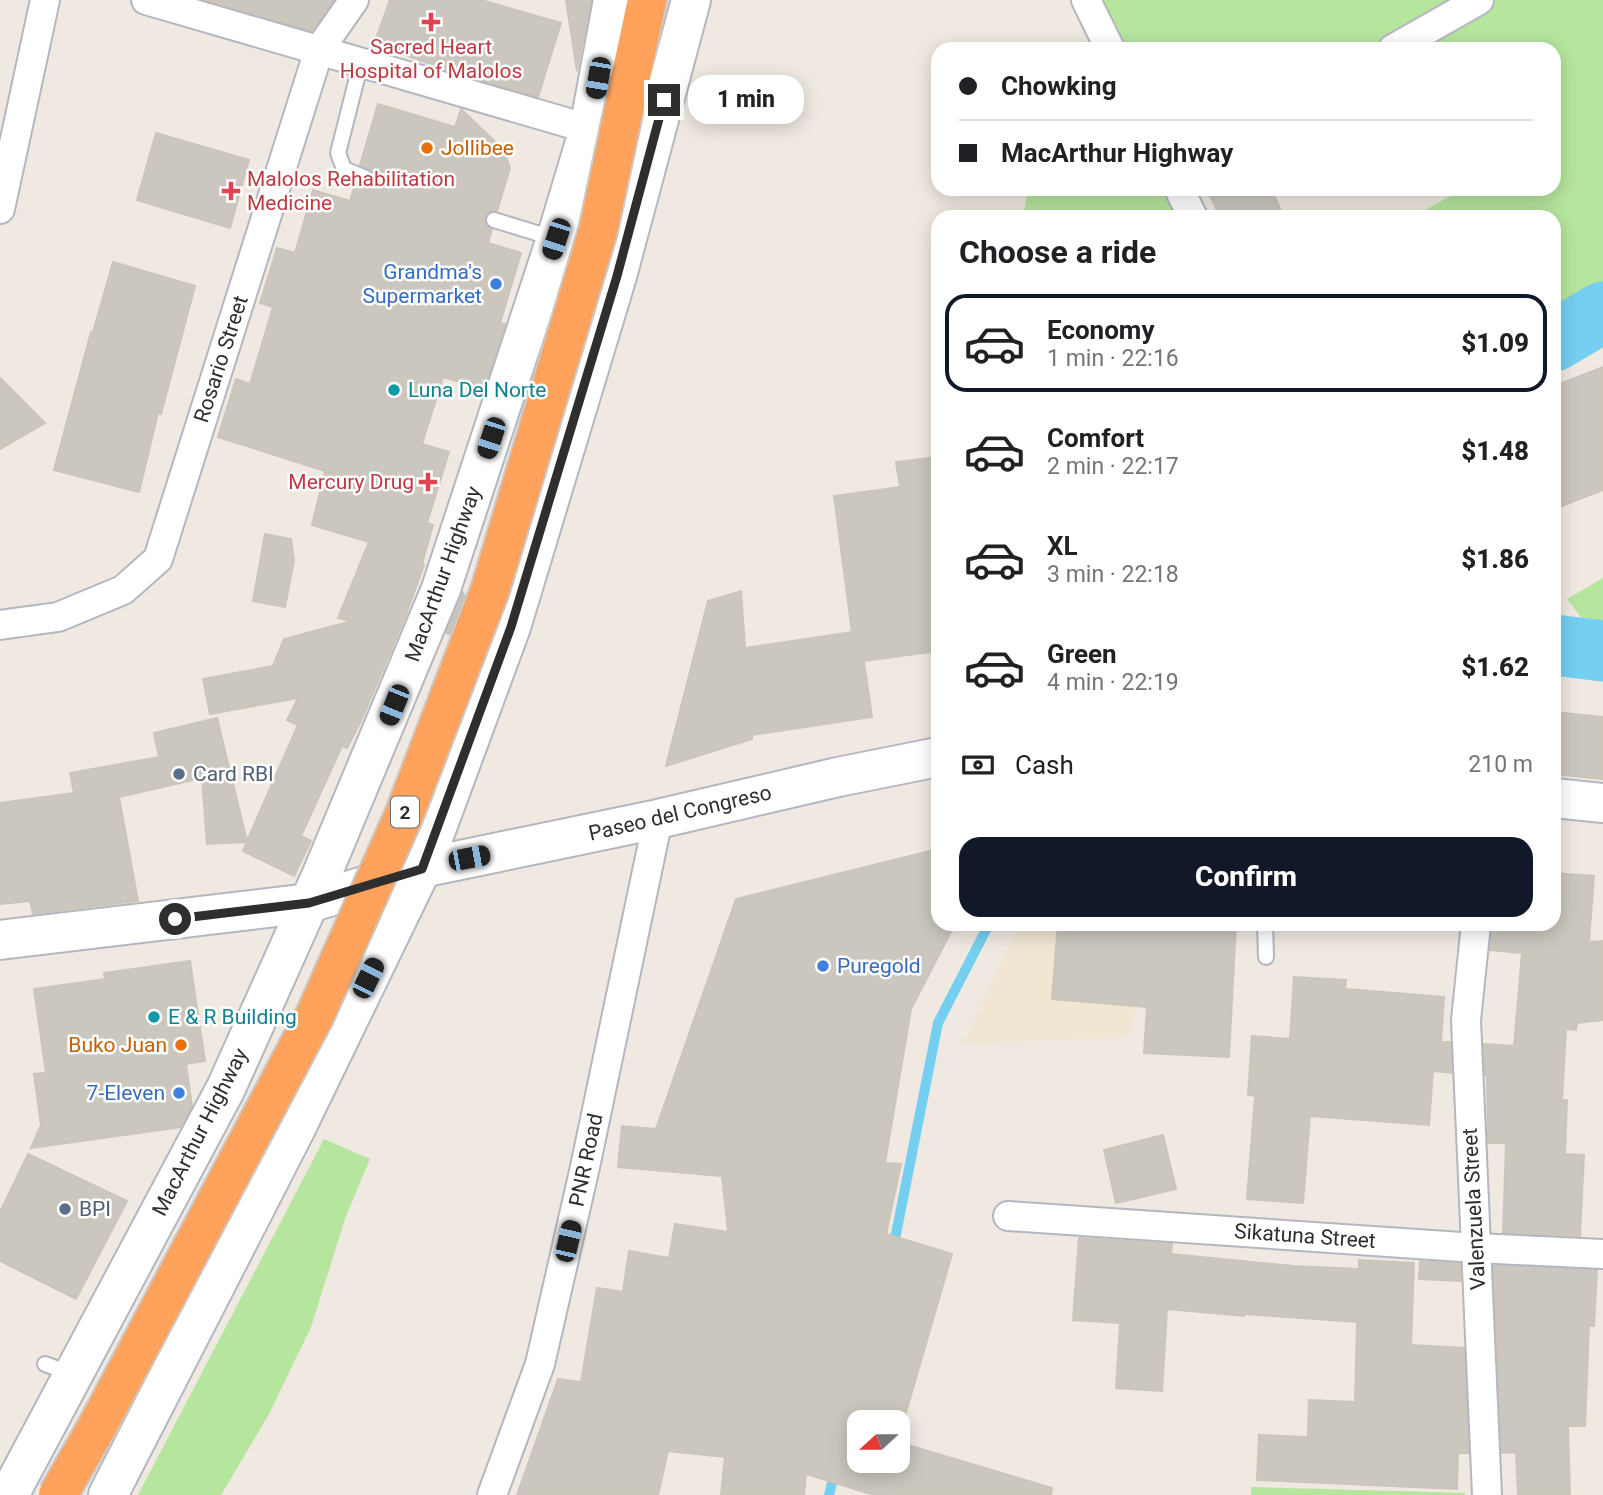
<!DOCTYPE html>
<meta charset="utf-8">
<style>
body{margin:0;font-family:Roboto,sans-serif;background:#f2f2f2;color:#202124;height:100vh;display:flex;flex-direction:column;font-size:26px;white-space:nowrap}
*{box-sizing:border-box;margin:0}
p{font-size:23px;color:#757577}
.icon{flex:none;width:38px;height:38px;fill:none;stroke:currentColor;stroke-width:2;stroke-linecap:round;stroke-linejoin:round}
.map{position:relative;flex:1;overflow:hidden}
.drawer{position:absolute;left:931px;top:210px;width:630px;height:721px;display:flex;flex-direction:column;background:#fff;border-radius:21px;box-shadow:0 4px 18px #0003}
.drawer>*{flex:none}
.banner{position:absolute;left:931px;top:42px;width:630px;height:154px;border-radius:21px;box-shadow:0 4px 18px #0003;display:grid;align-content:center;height:154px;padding:0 28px;background:#fff}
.needle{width:46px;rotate:249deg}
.buttons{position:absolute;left:847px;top:1410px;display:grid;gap:14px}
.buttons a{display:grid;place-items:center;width:63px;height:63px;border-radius:14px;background:#fff;box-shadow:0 4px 18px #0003;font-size:35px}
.end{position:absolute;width:32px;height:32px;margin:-16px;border:9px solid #2e2e2e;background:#fff;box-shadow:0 0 0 4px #fff}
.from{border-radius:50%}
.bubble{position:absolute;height:49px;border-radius:21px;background:#fff;box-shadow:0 4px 18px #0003;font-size:23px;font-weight:800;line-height:49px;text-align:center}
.car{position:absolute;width:21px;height:42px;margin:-21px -10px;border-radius:9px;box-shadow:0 0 5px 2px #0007;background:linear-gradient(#222 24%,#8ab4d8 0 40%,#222 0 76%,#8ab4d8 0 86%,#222 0)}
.banner b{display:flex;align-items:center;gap:24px;height:66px;font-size:26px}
.banner b+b{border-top:2px solid #e0e0e0}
.banner i{width:18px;height:18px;background:#202124}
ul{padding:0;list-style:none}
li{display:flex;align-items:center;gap:21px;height:98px;margin:0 14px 10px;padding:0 14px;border:4px solid transparent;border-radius:21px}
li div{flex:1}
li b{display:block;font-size:26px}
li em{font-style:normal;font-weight:800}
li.current{border-color:#111827}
li>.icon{width:63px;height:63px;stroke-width:1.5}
h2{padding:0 28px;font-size:32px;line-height:84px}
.pay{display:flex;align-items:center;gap:18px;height:77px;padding:0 28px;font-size:26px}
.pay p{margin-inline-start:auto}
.action{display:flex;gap:14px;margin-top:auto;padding:14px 28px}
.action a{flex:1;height:80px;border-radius:21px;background:#111827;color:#fff;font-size:28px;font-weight:800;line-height:80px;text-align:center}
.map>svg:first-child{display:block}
</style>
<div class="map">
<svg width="1603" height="1495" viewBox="0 0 1603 1495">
<rect width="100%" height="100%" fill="#efe9e1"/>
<polygon fill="#f0e6d1" points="1020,924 1144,924 1136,1006 1128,1037 963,1044"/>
<g fill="#b6e59e">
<polygon points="1100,0 1603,0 1603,342 1554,366 1554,217 1412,217 1464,189 1554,189 1554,49 1395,49 1389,40 1372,49 1124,49"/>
<polygon points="1028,189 1175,189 1188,217 1023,217"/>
<polygon points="1603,578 1603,632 1590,629 1567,599"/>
<polygon points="324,1139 370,1159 346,1216 311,1327 269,1414 221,1495 138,1495"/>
<polygon points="1251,1487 1465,1493 1465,1495 1251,1495"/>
</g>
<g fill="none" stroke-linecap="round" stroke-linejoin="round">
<g stroke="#75cff0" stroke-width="10">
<polyline points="893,1249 938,1023 989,924"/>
<polyline points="829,1495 835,1471"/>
</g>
<g stroke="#75cff0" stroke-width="61">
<polyline points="1554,341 1603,312"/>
<polyline points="1554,645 1603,651"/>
</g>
</g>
<g fill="#cbc7bf" stroke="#cbc5ba" stroke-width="2">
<polygon points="205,0 334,0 312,31"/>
<polygon points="390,0 481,0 561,23 538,97 455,73 374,44"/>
<polygon points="566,0 591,0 577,71"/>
<polygon points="378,104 455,127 461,109 503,149 510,168 497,211 488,213 485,218 487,226 492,229 488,243 521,253 500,323 505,324 484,389 443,377 422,444 449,452 427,523 433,525 422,564 424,565 404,620 361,721 347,748 342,746 301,836 311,841 294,876 243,851 247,842 207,844 202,778 119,797 138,901 33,914 30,901 0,904 0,803 74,793 70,773 159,757 154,733 217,718 247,841 298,725 287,720 298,698 210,714 203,679 273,666 284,639 352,621 338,618 369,542 312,525 325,471 218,437 236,379 250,384 273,307 260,303 277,248 295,253 313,190 350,201 355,184 367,188 375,182 373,172 360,165"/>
<polygon points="156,133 249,160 230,228 137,200"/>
<polygon points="1207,189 1271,189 1284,217 1220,217"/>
<polygon points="113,262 195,286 161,414 158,413 139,492 54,470 91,332 93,332"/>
<polygon points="1603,367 1603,490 1554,509 1554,386"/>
<polygon points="0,378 45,423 0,449"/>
<polygon points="938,457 938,651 864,661 872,717 752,735 752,739 666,766 708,601 741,591 745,648 852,632 834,496 900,487 896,462"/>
<polygon points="265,534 291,539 294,560 285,607 253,601"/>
<polygon points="1554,712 1603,717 1603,779 1554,774"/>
<polygon points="938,849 938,924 955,924 911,1009 885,1163 901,1164 886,1234 952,1254 898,1440 898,1423 859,1423 859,1461 898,1461 898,1442 1052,1488 1051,1495 874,1495 806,1474 804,1495 721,1495 725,1457 668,1451 658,1495 517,1495 558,1379 581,1382 597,1288 623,1292 629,1251 669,1258 675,1224 728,1232 722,1176 618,1167 622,1126 656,1129 736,899"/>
<polygon points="1554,873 1594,876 1589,942 1603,941 1603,1020 1577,1023 1576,1030 1566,1029 1562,1100 1567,1100 1565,1154 1584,1155 1580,1236 1503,1233 1506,1143 1488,1143 1487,1076 1485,1075 1484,1044 1514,1046 1522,953 1490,950 1492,924 1554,924"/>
<polygon points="1058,924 1236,924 1229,1057 1144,1053 1147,1007 1052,999"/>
<polygon points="190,961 205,1061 186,1064 192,1106 181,1127 31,1148 41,1125 34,1074 46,1073 34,989 105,979 104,973"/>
<polygon points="1294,977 1346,980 1345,989 1444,997 1441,1042 1450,1042 1452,1073 1433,1071 1429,1125 1310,1116 1303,1203 1247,1199 1255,1096 1248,1095 1252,1036 1290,1039"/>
<polygon points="1163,1135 1176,1189 1116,1203 1104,1150"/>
<polygon points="28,1154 127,1201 76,1299 0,1261 0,1212"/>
<polygon points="1079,1238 1172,1244 1171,1254 1293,1266 1359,1269 1359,1260 1414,1263 1411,1345 1464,1348 1469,1453 1458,1453 1457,1489 1257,1480 1259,1435 1308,1437 1309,1400 1355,1402 1357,1322 1244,1314 1244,1316 1167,1309 1162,1391 1116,1388 1120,1323 1073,1320"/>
<polygon points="1420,1261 1460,1264 1461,1281 1419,1279"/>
<polygon points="1493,1265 1597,1270 1594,1326 1589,1326 1585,1426 1568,1426 1570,1495 1518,1495 1516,1452 1502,1453"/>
</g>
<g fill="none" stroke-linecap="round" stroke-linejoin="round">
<polyline stroke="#c8c4bd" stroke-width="38" stroke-dasharray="38 19" stroke-linecap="butt" points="441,589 455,617 480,627 510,627"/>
<g stroke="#b4b7c1" stroke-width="18">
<g id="lane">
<polyline points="361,62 338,153 344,169 366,178"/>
<polyline points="494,220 553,238"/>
<polyline points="1265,924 1266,957"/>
<polyline points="45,1364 72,1374"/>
</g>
</g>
<g stroke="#b4b7c1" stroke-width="32">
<g id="street">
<polyline points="146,0 589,129"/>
<polyline points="1086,0 1110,49"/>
<polyline points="1393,49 1479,0"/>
<polyline points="1179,189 1193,217"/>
<polyline points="0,209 45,0"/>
<polyline points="0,625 58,617 123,590 158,559 319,50 354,0"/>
<polyline points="1476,924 1466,1020 1487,1495"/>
<polyline points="1008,1216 1476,1248 1603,1254"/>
<polyline points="492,1495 540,1364 585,1167 658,819"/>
</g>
</g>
<g stroke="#b4b7c1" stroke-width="42">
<g id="secondary">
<polyline points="1554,798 1603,803"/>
<polyline points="0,940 309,903 422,868 658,819 838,777 938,757"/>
<polyline points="9,1495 226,1088 322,874 441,589 556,239 589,129 613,0"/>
<polyline points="108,1495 296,1128 422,868 511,627 617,276 691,0"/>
</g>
</g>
<g stroke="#c9c9c9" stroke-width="42">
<polyline id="highway" points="630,80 647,0"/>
</g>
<use href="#lane" stroke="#fff" stroke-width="14"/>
<use href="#street" stroke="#fff" stroke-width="28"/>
<use href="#secondary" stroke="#fff" stroke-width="38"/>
<use href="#highway" stroke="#ffa35c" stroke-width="38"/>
<g stroke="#c9c9c9" stroke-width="42" stroke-linecap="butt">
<polyline id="highway-bridge" points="58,1495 98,1425 315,1015 404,815 490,590 598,231 630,80"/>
</g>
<use href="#highway-bridge" stroke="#ffa35c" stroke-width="38"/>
</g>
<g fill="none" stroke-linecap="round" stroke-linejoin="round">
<polyline stroke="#2e2e2e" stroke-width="9" points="175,919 309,903 422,869 511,627 617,276 664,100"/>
</g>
<g fill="#e0444e" stroke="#fff" stroke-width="2.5">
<path d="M427.5 11.5h7v7h7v7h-7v7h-7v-7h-7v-7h7z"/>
<path d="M227.5 180.5h7v7h7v7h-7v7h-7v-7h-7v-7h7z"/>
<path d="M424.5 471.5h7v7h7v7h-7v7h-7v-7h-7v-7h7z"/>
</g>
<g fill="#e8710a" stroke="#fff" stroke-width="2.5">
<circle cx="427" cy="148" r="7"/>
<circle cx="181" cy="1045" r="7"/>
</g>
<g fill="#3f7fe0" stroke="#fff" stroke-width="2.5">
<circle cx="496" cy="284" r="7"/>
<circle cx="823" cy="966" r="7"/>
<circle cx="179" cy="1093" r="7"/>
</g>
<g fill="#0f9aa8" stroke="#fff" stroke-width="2.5">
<circle cx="394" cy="390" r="7"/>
<circle cx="154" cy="1017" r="7"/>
</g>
<g fill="#5c6f8a" stroke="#fff" stroke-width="2.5">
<circle cx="179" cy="774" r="7"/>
<circle cx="65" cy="1209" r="7"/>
</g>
<g text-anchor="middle" stroke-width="5" stroke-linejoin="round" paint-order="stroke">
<rect fill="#fff" stroke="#6d6d6d" stroke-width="2" x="391" y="796.5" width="28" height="31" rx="5"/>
<g font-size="19" font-weight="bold" fill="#2e2e2e">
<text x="405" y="819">2</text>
</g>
<g font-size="21" fill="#be3a42" stroke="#fff">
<text x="431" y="54">Sacred Heart<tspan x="431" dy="24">Hospital of Malolos</tspan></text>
<text x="247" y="186" text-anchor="start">Malolos Rehabilitation<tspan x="247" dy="24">Medicine</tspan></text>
<text x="414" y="489" text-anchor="end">Mercury Drug</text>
</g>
<g font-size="21" fill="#c56008" stroke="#fff" text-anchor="start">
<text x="441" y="155">Jollibee</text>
<text x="167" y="1052" text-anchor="end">Buko Juan</text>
</g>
<g font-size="21" fill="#366cbe" stroke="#fff" text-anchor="end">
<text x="482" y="279">Grandma's<tspan x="482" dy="24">Supermarket</tspan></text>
<text x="837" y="973" text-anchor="start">Puregold</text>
<text x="165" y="1100">7-Eleven</text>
</g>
<g font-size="21" fill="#2e2e2e" stroke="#fff">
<text transform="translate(221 359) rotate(-72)" y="7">Rosario Street</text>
<text transform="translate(443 574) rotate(-70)" y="7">MacArthur Highway</text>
<text transform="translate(680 813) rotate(-13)" y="7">Paseo del Congreso</text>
<text transform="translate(200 1132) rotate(-63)" y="7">MacArthur Highway</text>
<text transform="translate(586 1160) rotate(-78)" y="7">PNR Road</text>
<text transform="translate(1474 1209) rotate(-93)" y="7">Valenzuela Street</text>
<text transform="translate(1305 1236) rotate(4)" y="7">Sikatuna Street</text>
</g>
<g font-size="21" fill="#0d838f" stroke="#fff" text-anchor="start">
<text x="408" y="397">Luna Del Norte</text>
<text x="168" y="1024">E &amp; R Building</text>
</g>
<g font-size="21" fill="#4e5e75" stroke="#fff" text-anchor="start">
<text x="193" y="781">Card RBI</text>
<text x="79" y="1216">BPI</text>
</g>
</g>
</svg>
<div class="buttons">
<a><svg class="needle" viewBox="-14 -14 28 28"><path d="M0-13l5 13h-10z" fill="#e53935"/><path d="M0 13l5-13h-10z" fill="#757577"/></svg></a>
</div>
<i class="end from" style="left:175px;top:919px"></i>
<i class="end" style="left:664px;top:100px"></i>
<div class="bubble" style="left:688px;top:75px;width:116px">1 min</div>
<i class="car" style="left:598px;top:78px;rotate:190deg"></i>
<i class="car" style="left:556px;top:239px;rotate:198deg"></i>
<i class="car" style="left:491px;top:438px;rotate:198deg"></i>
<i class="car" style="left:394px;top:705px;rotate:202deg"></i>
<i class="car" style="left:469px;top:858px;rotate:79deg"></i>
<i class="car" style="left:368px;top:978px;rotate:26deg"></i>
<i class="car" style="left:568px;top:1241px;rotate:13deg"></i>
<div class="banner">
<b><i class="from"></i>Chowking</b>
<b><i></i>MacArthur Highway</b>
</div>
<section class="drawer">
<h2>Choose a ride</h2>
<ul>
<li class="current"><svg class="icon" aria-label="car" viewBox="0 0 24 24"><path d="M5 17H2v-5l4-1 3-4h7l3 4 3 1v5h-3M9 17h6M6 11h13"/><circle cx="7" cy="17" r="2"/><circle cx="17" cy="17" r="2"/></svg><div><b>Economy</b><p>1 min · 22:16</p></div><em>$1.09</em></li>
<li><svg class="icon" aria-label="car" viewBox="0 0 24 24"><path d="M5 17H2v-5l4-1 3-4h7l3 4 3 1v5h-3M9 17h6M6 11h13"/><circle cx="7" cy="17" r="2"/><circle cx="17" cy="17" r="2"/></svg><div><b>Comfort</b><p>2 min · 22:17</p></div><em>$1.48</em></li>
<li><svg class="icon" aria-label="car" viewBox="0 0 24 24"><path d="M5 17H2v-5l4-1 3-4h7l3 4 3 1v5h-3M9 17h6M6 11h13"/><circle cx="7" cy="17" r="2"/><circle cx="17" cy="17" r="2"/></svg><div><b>XL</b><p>3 min · 22:18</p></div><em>$1.86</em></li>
<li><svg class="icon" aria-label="car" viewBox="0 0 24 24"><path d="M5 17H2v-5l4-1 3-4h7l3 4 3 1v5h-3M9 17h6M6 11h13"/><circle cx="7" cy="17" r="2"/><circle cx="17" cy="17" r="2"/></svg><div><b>Green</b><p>4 min · 22:19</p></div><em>$1.62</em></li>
</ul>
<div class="pay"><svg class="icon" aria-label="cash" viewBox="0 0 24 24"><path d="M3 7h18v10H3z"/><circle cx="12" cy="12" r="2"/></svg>Cash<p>210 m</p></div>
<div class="action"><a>Confirm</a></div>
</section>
</div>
